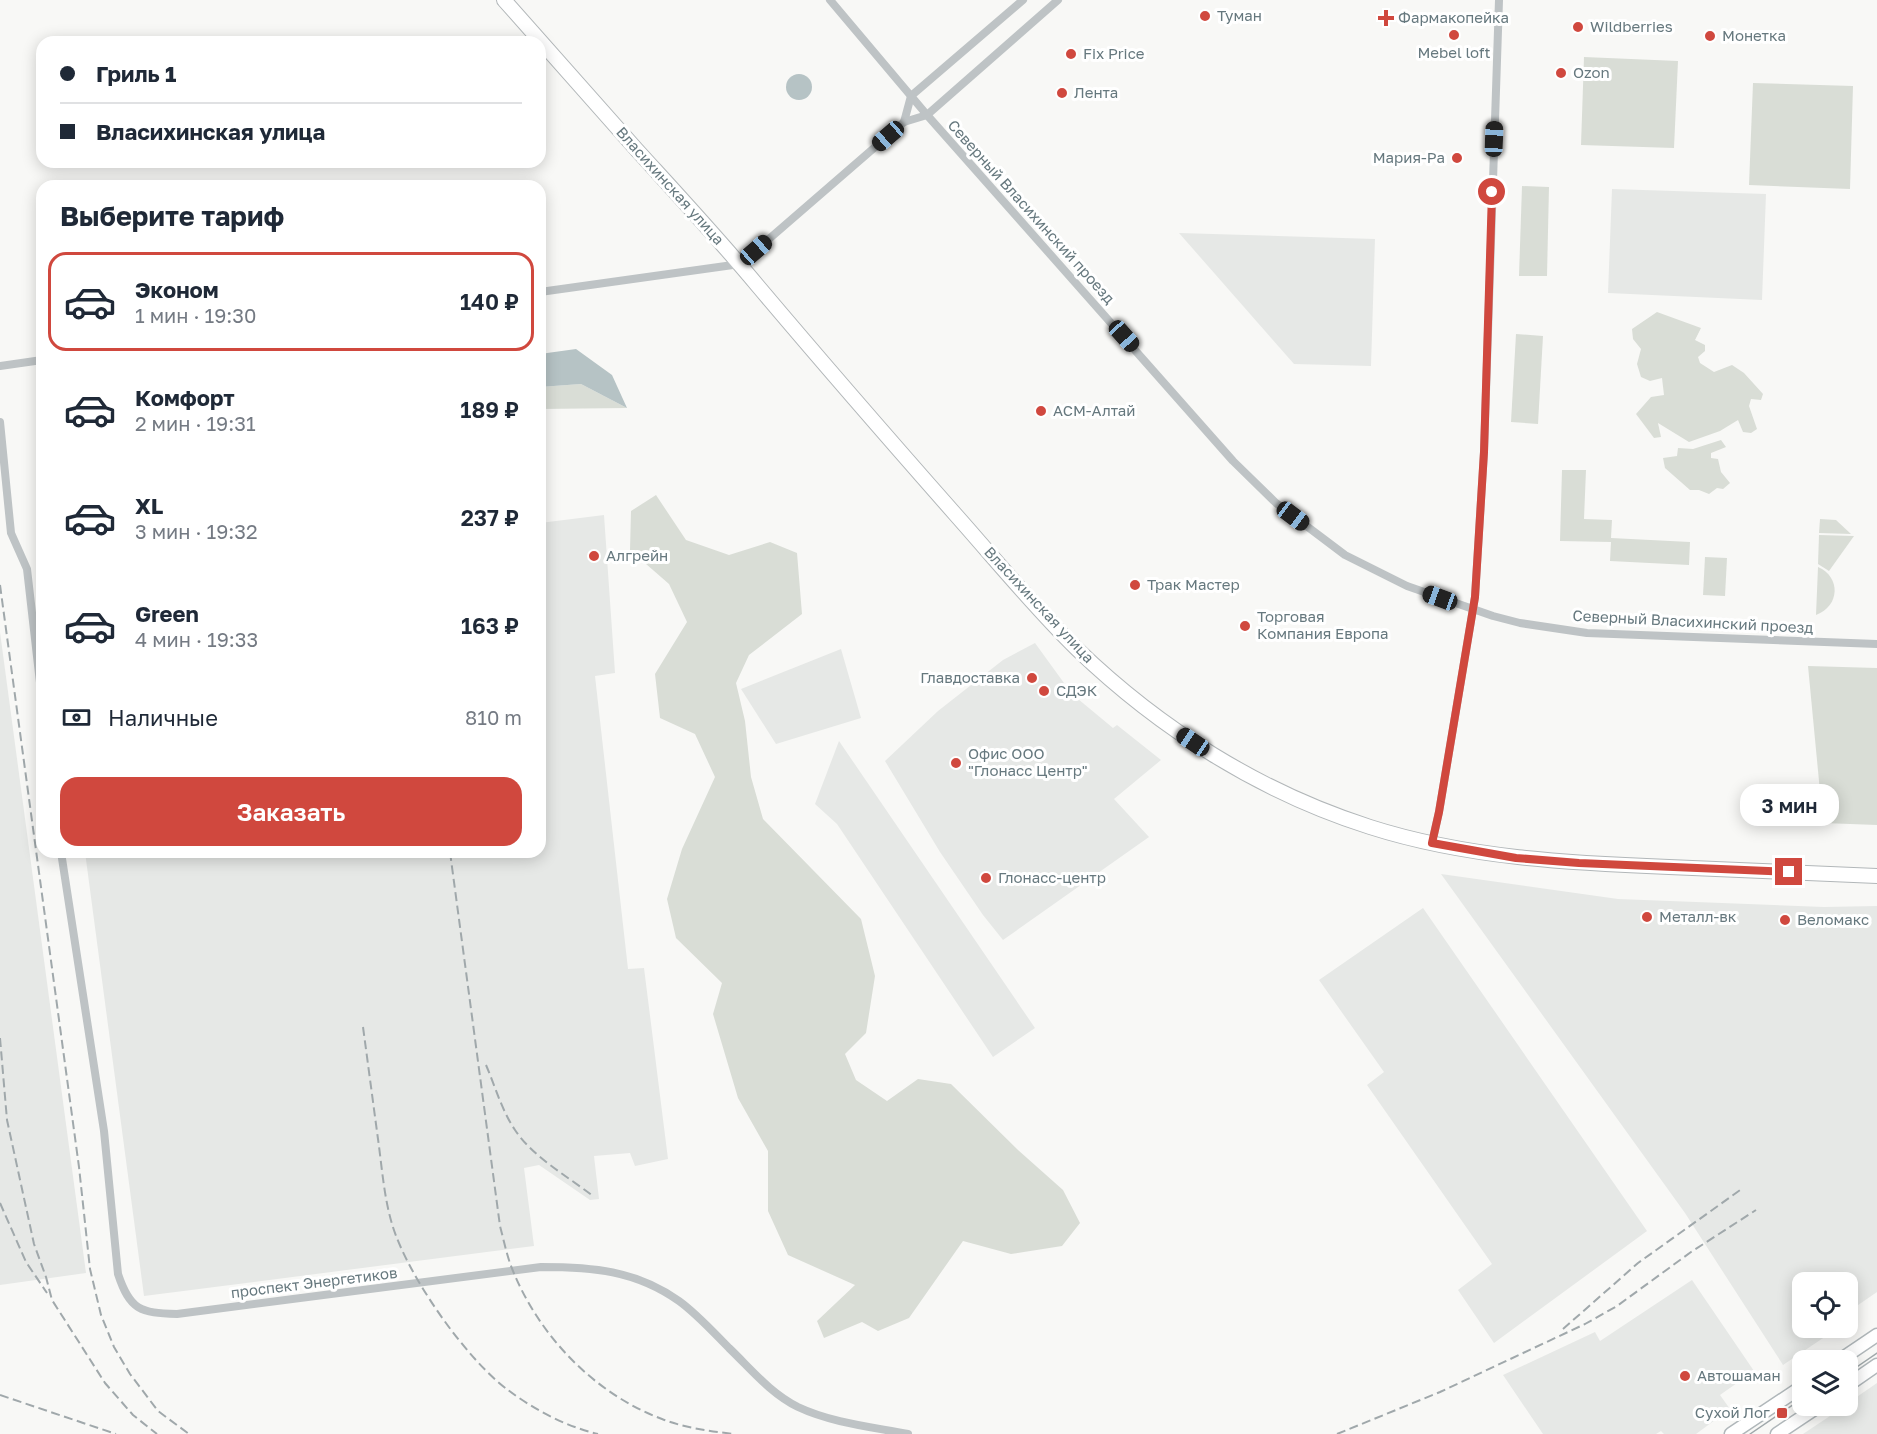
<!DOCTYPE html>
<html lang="ru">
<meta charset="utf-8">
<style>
body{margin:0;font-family:"Golos Text",sans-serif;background:#f2f2f3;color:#1f2937;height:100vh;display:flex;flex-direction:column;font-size:22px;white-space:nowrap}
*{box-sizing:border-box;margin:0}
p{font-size:20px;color:#747a83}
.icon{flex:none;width:33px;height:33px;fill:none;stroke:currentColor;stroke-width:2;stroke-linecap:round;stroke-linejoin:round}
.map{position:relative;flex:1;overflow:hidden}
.drawer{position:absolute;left:36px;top:180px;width:510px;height:678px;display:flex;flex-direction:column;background:#fff;border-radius:18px;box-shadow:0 3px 15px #0003}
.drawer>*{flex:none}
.hud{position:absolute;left:36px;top:36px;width:510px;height:132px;border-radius:18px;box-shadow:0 3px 15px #0003;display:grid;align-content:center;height:132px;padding:0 24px;background:#fff}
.tools{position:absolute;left:1792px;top:1272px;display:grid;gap:12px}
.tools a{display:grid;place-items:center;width:66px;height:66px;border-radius:12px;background:#fff;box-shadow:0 3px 15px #0003;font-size:30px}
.end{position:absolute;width:27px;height:27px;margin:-14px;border:8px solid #d0483e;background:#fff;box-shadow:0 0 0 3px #fff}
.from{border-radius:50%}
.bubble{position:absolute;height:42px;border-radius:18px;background:#fff;box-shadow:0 3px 15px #0003;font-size:20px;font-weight:600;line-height:42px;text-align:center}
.car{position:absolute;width:18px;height:36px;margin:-18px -9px;border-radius:8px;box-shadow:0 0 4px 2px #0007;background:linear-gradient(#222 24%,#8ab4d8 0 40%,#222 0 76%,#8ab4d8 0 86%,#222 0)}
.hud b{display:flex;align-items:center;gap:21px;height:57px;font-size:22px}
.hud b+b{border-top:2px solid #e0e1e3}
.hud i{width:15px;height:15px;background:#1f2937}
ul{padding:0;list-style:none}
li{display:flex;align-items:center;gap:18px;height:99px;margin:0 12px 9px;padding:0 12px;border:3px solid transparent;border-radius:18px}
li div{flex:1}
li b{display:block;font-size:22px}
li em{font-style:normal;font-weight:600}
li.current{border-color:#d0483e}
li>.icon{width:54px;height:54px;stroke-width:1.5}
h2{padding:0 24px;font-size:27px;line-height:72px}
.pay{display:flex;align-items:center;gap:15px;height:66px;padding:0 24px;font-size:22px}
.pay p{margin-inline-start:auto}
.button{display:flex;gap:12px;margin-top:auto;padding:12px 24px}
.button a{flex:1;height:69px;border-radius:18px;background:#d0483e;color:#fff;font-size:24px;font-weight:600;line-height:69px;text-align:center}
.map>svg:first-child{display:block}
</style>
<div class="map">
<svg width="1877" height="1434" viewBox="0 0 1877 1434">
<rect width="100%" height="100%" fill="#f8f8f6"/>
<g fill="#e6e8e6">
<polygon points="1612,189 1766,194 1762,300 1608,293"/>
<polygon points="1179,233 1375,239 1371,366 1294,364"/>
<polygon points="604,515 615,673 595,676 628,969 644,968 668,1159 635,1166 630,1153 594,1156 599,1199 590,1200 539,1165 524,1168 534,1246 144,1296 85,852 540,852 540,523"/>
<polygon points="0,632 86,1273 0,1285"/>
<polygon points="1035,643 1072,694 1113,728 1117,725 1161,760 1114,799 1149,837 1003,940 983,915 940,852 885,761 938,711 1003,660"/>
<polygon points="841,649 861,718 776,744 741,689"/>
<polygon points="839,741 1035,1028 993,1057 837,824 815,804"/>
<polygon points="1441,874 1618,899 1824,907 1877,906 1877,1292 1848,1312 1848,1282 1803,1282 1803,1328 1838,1328 1783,1365 1685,1213"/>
<polygon points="1423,908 1647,1231 1494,1343 1458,1290 1492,1264 1367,1085 1384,1072 1319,980"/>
<polygon points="1692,1280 1754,1371 1720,1395 1730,1409 1696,1434 1664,1434 1661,1431 1656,1434 1543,1434 1503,1375 1595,1332 1600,1341"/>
<polygon points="1877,1383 1877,1434 1803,1434 1845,1406 1848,1406 1848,1403"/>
</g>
<g fill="#d9ddd6">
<polygon points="1584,57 1678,61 1674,148 1581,145"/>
<polygon points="1753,83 1853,86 1850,189 1749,185"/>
<polygon points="1522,186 1549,187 1547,276 1519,276"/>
<polygon points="1657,312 1701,328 1695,340 1705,345 1705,351 1698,357 1700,363 1714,372 1732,365 1744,373 1763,394 1761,400 1751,399 1749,406 1757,429 1751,433 1743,432 1738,420 1720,431 1689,442 1658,423 1661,437 1654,438 1636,414 1651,397 1664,395 1662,378 1650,381 1641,377 1637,364 1641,349 1633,339 1632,329"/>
<polygon points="1516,334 1543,336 1538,424 1511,422"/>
<polygon points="581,384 627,408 540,409 540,387"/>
<polygon points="1721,440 1726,447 1711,453 1711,458 1718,459 1721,472 1730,483 1723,489 1717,488 1709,494 1699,490 1690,490 1665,468 1663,458 1677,456 1678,448 1693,449"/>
<polygon points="1562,470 1586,470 1584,519 1612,520 1611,538 1690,542 1689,565 1610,561 1611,542 1560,541"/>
<polygon points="656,495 686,540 729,555 770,542 797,553 802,614 749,655 736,683 745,721 751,777 763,819 861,919 875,976 866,1033 845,1054 856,1080 887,1101 918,1079 951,1084 1018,1150 1063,1190 1080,1223 1062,1246 1011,1254 963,1241 909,1318 878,1331 862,1322 824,1338 817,1321 855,1285 788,1255 768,1211 768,1151 738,1098 713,1014 722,983 676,938 667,899 682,849 715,777 695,734 660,718 655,674 687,622 669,584 630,550 631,511"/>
<polygon points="1820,519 1836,520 1851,534 1819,533"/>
<polygon points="1819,535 1854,536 1829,571 1818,564"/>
<polygon points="1705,557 1727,558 1725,596 1703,595"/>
<path d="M 1818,567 C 1841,577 1840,606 1816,615 Z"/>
<polygon points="1808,666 1877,668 1877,825 1823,823"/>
</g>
<g fill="#b6c3c5">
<circle cx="799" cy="87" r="13"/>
<polygon points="576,349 612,375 627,408 581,384 540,387 540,354"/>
</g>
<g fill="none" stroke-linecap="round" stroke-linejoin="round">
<g stroke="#b0b7ba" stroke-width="15">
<g id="secondary">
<polyline points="1840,1360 1877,1335"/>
<polyline points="1848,1385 1877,1365"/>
<polyline points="1731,1434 1803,1386"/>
<polyline points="1777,1434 1819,1406"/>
</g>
</g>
<g stroke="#b2b7b9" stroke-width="16">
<path id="trunk" d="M 504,0 C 548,50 592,100 636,149 C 677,194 718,238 757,285 C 822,362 888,438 955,514 C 995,559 1034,607 1077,649 C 1160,729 1260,792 1370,827 C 1467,858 1569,863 1669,867 C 1739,870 1808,873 1877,876"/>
</g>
<g stroke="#bec3c5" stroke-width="8">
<polyline points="830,0 927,115 1233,461 1276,503 1345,555 1407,586 1493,616 1520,623 1587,633 1877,644"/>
<polyline points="904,122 911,96 1023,0"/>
<polyline points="540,292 740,264 904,122 927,115 1058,0"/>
<polyline points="0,366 42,360"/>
<polyline points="0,422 11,533 27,569 42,700"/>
<polyline points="1432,843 1439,812 1475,597 1484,452 1499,0"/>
<path d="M 61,852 L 104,1131 L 118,1274 C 130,1310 140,1313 177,1314 L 541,1267 C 592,1267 635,1270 679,1301 C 697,1314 714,1333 729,1348 C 751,1369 770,1393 798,1407 C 832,1423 872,1427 908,1434"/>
</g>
<use href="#secondary" stroke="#fff" stroke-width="12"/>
<use href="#trunk" stroke="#fff" stroke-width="14"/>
<g stroke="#a0a8ab" stroke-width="1.5">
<polyline points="1848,1373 1877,1353"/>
<polyline points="1750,1434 1803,1398"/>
</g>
<g stroke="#a0a8ab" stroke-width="2" stroke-dasharray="9 4.5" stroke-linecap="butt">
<polyline points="0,585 79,1167 90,1269 101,1315 114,1347 130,1374 158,1411 189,1434"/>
<path d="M 450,852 L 500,1226 C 504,1241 507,1257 513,1271 C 540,1337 595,1394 662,1419 C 685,1428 709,1431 734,1434"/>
<path d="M 363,1027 C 368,1064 373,1102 378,1139 C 382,1168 384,1197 392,1224 C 407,1275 466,1359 508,1390 C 533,1409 567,1427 598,1434"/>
<polyline points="0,1038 7,1120 34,1244 46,1277 52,1300 105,1383 133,1415 157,1434"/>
<path d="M 486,1065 C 495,1086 502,1111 515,1130 C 533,1157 567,1176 593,1196"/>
<polyline points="0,1203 26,1262 47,1293"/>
<polyline points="1563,1329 1638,1263 1743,1188"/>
<polyline points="0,1395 116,1434"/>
<polyline points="1337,1434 1440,1392 1585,1324 1617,1306 1691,1252 1756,1210"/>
</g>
</g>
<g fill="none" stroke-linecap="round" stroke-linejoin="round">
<polyline stroke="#d0483e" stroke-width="8" points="1492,192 1484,452 1475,597 1439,812 1432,843 1516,858 1579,863 1789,872"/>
</g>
<g fill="#d0483e" stroke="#fff" stroke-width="2">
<circle cx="1205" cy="16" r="6"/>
<path d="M1383 9h6v6h6v6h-6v6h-6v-6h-6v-6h6z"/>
<circle cx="1578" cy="27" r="6"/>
<circle cx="1454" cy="35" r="6"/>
<circle cx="1710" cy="36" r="6"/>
<circle cx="1071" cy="54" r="6"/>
<circle cx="1561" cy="73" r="6"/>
<circle cx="1062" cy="93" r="6"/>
<circle cx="1457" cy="158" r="6"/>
<circle cx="1041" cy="411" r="6"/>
<circle cx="594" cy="556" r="6"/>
<circle cx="1135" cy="585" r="6"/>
<circle cx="1245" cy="626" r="6"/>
<circle cx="1032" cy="678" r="6"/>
<circle cx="1044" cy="691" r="6"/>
<circle cx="956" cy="763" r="6"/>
<circle cx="986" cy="878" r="6"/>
<circle cx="1647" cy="917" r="6"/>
<circle cx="1785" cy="920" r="6"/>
<circle cx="1685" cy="1376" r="6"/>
<rect x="1776" y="1407" width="12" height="12" rx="3"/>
</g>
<g text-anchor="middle" stroke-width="6" stroke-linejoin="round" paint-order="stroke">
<g font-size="15" fill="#66787e" stroke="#fff" text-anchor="start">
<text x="1217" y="21">Туман</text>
<text x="1398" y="23">Фармакопейка</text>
<text x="1590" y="32">Wildberries</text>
<text x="1722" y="41">Монетка</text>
<text x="1454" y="58" text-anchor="middle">Mebel loft</text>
<text x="1083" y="59">Fix Price</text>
<text x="1573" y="78">Ozon</text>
<text x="1074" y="98">Лента</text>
<text x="1445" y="163" text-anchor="end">Мария-Ра</text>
<text x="1053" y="416">АСМ-Алтай</text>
<text x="606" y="561">Алгрейн</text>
<text x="1147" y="590">Трак Мастер</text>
<text x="1257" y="622">Торговая<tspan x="1257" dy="17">Компания Европа</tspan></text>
<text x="1020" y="683" text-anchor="end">Главдоставка</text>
<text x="1056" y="696">СДЭК</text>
<text x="968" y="759">Офис ООО<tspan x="968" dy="17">"Глонасс Центр"</tspan></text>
<text x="998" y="883">Глонасс-центр</text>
<text x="1659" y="922">Металл-вк</text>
<text x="1797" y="925">Веломакс</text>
<text x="1697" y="1381">Автошаман</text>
<text x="1770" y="1418" text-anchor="end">Сухой Лог</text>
</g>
<g font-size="15" fill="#66787e" stroke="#fff">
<text transform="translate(670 186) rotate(48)" y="5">Власихинская улица</text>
<text transform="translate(1031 212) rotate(48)" y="5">Северный Власихинский проезд</text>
<text transform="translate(1039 605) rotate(47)" y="5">Власихинская улица</text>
<text transform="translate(1693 622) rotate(3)" y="5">Северный Власихинский проезд</text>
<text transform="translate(314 1283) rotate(-7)" y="5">проспект Энергетиков</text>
</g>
</g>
</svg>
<div class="tools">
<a><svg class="icon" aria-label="locate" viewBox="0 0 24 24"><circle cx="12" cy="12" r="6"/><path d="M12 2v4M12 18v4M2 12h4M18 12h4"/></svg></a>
<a><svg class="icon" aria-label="layers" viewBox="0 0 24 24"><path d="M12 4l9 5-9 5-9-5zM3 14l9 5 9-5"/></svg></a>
</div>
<i class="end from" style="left:1492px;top:192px"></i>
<i class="end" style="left:1789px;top:872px"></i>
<div class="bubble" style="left:1740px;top:784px;width:99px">3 мин</div>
<i class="car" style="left:888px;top:136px;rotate:229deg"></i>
<i class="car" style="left:1494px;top:139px;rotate:2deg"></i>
<i class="car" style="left:756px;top:250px;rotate:49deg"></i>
<i class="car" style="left:1124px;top:336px;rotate:138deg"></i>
<i class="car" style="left:1293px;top:516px;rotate:127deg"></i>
<i class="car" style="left:1440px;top:598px;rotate:290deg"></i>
<i class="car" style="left:1193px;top:742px;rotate:304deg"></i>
<div class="hud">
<b><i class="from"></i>Гриль 1</b>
<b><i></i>Власихинская улица</b>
</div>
<section class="drawer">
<h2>Выберите тариф</h2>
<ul>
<li class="current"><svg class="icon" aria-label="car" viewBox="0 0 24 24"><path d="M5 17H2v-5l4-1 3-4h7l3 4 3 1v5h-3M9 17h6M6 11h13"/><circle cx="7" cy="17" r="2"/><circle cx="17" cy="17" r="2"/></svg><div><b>Эконом</b><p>1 мин · 19:30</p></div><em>140 ₽</em></li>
<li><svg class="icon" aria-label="car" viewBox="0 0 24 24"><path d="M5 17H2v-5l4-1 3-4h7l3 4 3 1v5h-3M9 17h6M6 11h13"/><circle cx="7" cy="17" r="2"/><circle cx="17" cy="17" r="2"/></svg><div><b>Комфорт</b><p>2 мин · 19:31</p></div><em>189 ₽</em></li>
<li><svg class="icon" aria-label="car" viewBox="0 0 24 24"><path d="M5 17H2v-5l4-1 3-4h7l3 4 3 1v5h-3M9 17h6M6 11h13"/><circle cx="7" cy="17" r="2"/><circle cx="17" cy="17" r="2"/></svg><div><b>XL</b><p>3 мин · 19:32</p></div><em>237 ₽</em></li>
<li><svg class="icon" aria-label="car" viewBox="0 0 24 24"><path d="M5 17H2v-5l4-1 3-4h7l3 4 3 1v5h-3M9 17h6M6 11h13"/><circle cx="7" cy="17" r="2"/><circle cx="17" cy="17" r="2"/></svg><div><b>Green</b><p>4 мин · 19:33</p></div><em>163 ₽</em></li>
</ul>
<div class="pay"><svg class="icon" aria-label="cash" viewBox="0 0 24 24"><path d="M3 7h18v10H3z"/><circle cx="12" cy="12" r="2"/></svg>Наличные<p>810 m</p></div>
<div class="button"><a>Заказать</a></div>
</section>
</div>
